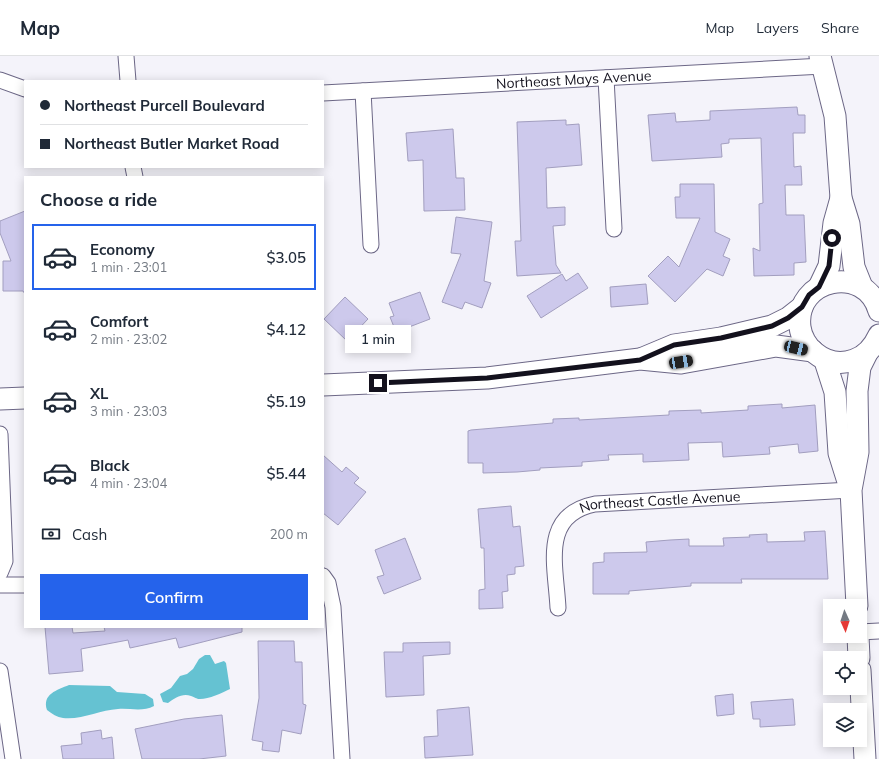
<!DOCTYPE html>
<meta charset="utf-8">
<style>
body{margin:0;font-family:Mulish,sans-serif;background:#f2f2f3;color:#1f2937;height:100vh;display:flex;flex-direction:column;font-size:15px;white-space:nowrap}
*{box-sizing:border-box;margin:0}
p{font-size:13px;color:#747a83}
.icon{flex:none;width:22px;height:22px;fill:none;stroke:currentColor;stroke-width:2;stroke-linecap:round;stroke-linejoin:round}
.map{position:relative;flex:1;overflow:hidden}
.side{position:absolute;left:24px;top:120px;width:300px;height:452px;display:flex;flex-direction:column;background:#fff;border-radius:0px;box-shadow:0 2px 10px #0003}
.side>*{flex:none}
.banner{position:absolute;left:24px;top:24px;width:300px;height:88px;border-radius:0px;box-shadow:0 2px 10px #0003;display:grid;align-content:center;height:88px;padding:0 16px;background:#fff}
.needle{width:26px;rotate:177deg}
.buttons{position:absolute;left:823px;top:543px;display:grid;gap:8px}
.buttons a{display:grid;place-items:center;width:44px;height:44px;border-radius:0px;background:#fff;box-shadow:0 2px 10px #0003;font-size:20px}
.end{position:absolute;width:18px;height:18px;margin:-9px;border:5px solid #13111d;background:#fff;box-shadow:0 0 0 2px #fff}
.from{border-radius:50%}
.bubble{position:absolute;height:28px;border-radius:0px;background:#fff;box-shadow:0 2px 10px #0003;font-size:13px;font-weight:600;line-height:28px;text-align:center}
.car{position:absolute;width:12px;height:24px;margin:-12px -6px;border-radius:5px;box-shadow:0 0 3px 1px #0007;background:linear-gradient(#222 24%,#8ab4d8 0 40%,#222 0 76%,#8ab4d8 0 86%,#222 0)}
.banner b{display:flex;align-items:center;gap:14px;height:38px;font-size:15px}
.banner b+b{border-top:1px solid #e0e1e3}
.banner i{width:10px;height:10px;background:#1f2937}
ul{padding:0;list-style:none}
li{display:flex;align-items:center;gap:12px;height:66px;margin:0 8px 6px;padding:0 8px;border:2px solid transparent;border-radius:0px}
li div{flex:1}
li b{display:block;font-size:15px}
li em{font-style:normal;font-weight:600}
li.selected{border-color:#2563eb}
li>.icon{width:36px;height:36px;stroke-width:1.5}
h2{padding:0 16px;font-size:18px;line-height:48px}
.pay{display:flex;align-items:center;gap:10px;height:44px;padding:0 16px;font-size:15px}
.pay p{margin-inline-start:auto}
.cta{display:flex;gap:8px;margin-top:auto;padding:8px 16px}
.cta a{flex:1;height:46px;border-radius:0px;background:#2563eb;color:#fff;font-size:16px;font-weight:600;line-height:46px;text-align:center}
header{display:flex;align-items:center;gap:24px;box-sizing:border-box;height:56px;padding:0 20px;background:#fff;border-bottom:1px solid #e0e1e3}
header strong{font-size:19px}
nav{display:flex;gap:22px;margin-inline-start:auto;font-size:14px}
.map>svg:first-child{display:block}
</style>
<header>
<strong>Map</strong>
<nav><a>Map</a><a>Layers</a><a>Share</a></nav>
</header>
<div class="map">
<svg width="879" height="703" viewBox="0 0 879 703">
<rect width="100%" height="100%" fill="#f4f3fa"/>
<g fill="#65c2d2">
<path d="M 205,599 L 210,599 L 215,608 L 224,605 L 226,607 L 230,633 C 222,637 209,643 200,643 C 196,643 195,641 191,640 C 182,637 175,642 168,647 L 163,646 L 160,638 L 171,632 L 180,620 L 187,618 L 193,613 L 199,603 Z"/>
<path d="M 69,629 L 110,630 L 117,636 L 145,638 L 153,643 L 154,650 C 143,656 130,652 118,653 C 100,654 82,664 63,662 C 57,661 52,658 47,654 C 42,638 57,634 69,629 Z"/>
</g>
<g fill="#cdc9ec" stroke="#a29ebf">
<polygon points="797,51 798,59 805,59 805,77 793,77 794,111 801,110 802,129 785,129 786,159 804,159 806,206 794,207 794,219 754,220 753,192 760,195 759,148 763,147 761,82 729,83 729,87 721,88 722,101 652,105 648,59 675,57 676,66 710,64 710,55"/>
<polygon points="566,64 566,69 579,68 582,109 546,112 547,152 565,151 565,169 553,170 556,209 561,217 517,220 515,185 521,185 517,66"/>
<polygon points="453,73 456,122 464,122 465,154 424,155 423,104 408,105 406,77"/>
<polygon points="680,128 714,128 715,176 730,183 723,200 730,203 723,220 707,213 675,246 648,220 668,200 679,211 700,162 676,162 675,141 680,141"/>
<polygon points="25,155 25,238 23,235 3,235 3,205 11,205 0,177 0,165"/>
<polygon points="456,161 492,166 484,225 491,227 482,252 465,246 462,253 442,246 461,198 451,197"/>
<polygon points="578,217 588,232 541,262 527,240 562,218 566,225"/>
<polygon points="646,228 648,248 611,251 610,231"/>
<polygon points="420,236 430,263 396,276 390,261 394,260 389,247"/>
<polygon points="345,241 368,263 347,285 324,263"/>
<polygon points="782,348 782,352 815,349 818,395 799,397 798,388 769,391 770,398 723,401 722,386 688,387 689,404 643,406 643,398 608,399 609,404 582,406 582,410 540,412 540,414 517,416 483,417 483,407 468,407 468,375 471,374 553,367 553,363 579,362 579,364 669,359 669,355 701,354 701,357 748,354 748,350"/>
<polygon points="323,399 342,416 346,411 359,422 354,427 366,436 338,469 323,457"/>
<polygon points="511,450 513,471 520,470 524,510 515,511 515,518 507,519 508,535 502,536 503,552 479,553 479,534 485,533 484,492 481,492 478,453"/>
<polygon points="825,475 828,523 741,523 742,527 691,527 691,530 629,535 629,538 593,538 593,507 604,506 604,497 647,496 646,486 670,484 689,483 689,490 724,490 723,482 750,481 749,479 767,478 767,486 805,485 804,476"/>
<polygon points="405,482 421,523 384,538 377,521 384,519 375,494"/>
<polygon points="45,571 72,571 73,577 105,575 104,571 242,571 242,576 179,592 176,582 130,592 128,584 81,593 83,615 49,618"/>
<polygon points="258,585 294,585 295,606 302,606 303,648 306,649 301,678 282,674 279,696 262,694 263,686 252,684 259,642"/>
<polygon points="450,586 450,598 423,600 424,639 386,641 384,596 403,596 403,587"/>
<polygon points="733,638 734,658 717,660 715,640"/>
<polygon points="793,643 795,669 760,671 760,663 753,663 751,646"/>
<polygon points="469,651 473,699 425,702 424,681 438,680 437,654"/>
<polygon points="222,659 226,700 199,703 142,703 135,673 184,663"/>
<polygon points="101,674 102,683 112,681 114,703 63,703 61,690 82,688 81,677"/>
</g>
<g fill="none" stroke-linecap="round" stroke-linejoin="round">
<g stroke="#6c6786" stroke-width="17">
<g id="street">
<polyline points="126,0 128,25"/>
<polyline points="606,22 614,173"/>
<polyline points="0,24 25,33"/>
<polyline points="363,35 371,189"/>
<path id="s1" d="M 323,37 L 823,10"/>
<polyline points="133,111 135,121"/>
<polyline points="0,378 5,505 0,517"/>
<polyline points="323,520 328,527 333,551 342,703"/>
<polyline points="0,529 25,529"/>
<path id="s2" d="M 558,552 C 556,510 540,459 595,448 L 851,434"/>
<polyline points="860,576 879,575"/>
<polyline points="0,615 13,703"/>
</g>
</g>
<g stroke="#6c6786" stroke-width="23">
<g id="secondary">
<polyline points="820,0 835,60 841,142 849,168 854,211 862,231"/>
<polyline points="819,231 829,210 834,167 841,142"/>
<path d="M 879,255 C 865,207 794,222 800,271 C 801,280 807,291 815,297 C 826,306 840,309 854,304 C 866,300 874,290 879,279"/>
<polyline points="643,302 674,289 721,282 772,270 788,262 802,251"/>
<polyline points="825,305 835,336 839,397 850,432"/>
<polyline points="323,329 487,322 640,303 681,307 776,290 813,295"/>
<polyline points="0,343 25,342"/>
<polyline points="857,550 851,434 858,396 857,335 860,311 867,297"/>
<polyline points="858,580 859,602"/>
<polyline points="860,614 865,703"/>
</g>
</g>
<use href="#street" stroke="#fff" stroke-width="15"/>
<use href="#secondary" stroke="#fff" stroke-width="21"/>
</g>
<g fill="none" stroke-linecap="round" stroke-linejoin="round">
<polyline stroke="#13111d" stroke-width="5" points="378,327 487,322 640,304 674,289 721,282 772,270 788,262 802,251 809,239 819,231 829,210 832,182"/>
</g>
<g text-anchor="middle" stroke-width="3" stroke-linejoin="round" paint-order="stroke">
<g font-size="14" fill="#13111d" stroke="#fff">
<text dy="5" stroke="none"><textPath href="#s1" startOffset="251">Northeast Mays Avenue</textPath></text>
<text dy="5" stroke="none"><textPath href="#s2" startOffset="190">Northeast Castle Avenue</textPath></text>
</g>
</g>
</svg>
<div class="buttons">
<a><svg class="needle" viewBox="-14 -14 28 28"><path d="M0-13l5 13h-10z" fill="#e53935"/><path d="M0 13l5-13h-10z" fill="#747a83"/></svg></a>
<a><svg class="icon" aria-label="locate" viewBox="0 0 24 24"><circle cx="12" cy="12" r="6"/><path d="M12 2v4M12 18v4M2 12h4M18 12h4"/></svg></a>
<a><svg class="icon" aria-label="layers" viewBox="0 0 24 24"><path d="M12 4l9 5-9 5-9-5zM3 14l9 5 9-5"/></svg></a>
</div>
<i class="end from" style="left:832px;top:182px"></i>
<i class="end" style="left:378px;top:327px"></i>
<div class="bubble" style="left:345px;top:269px;width:66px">1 min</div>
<i class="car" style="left:796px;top:292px;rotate:103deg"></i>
<i class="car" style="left:681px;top:306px;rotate:81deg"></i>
<div class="banner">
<b><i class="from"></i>Northeast Purcell Boulevard</b>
<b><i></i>Northeast Butler Market Road</b>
</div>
<section class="side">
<h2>Choose a ride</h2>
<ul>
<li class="selected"><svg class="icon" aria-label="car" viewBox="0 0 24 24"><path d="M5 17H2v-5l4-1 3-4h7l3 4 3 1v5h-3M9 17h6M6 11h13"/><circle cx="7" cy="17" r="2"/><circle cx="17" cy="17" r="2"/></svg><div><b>Economy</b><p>1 min · 23:01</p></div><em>$3.05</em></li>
<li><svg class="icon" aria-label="car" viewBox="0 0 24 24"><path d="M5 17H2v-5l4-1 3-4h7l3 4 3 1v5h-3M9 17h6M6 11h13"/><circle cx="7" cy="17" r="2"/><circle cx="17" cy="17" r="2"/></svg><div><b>Comfort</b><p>2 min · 23:02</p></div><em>$4.12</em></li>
<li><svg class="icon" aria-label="car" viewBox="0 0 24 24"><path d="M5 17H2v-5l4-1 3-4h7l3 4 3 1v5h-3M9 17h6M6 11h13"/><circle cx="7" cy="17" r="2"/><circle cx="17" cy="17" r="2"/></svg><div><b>XL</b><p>3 min · 23:03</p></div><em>$5.19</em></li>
<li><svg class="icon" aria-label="car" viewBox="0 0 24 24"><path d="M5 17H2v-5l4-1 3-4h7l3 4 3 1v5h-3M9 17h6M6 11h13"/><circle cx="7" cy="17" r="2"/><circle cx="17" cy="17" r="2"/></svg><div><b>Black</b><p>4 min · 23:04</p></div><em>$5.44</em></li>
</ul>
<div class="pay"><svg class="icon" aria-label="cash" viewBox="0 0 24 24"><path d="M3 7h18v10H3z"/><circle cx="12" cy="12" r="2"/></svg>Cash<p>200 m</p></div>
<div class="cta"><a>Confirm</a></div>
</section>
</div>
